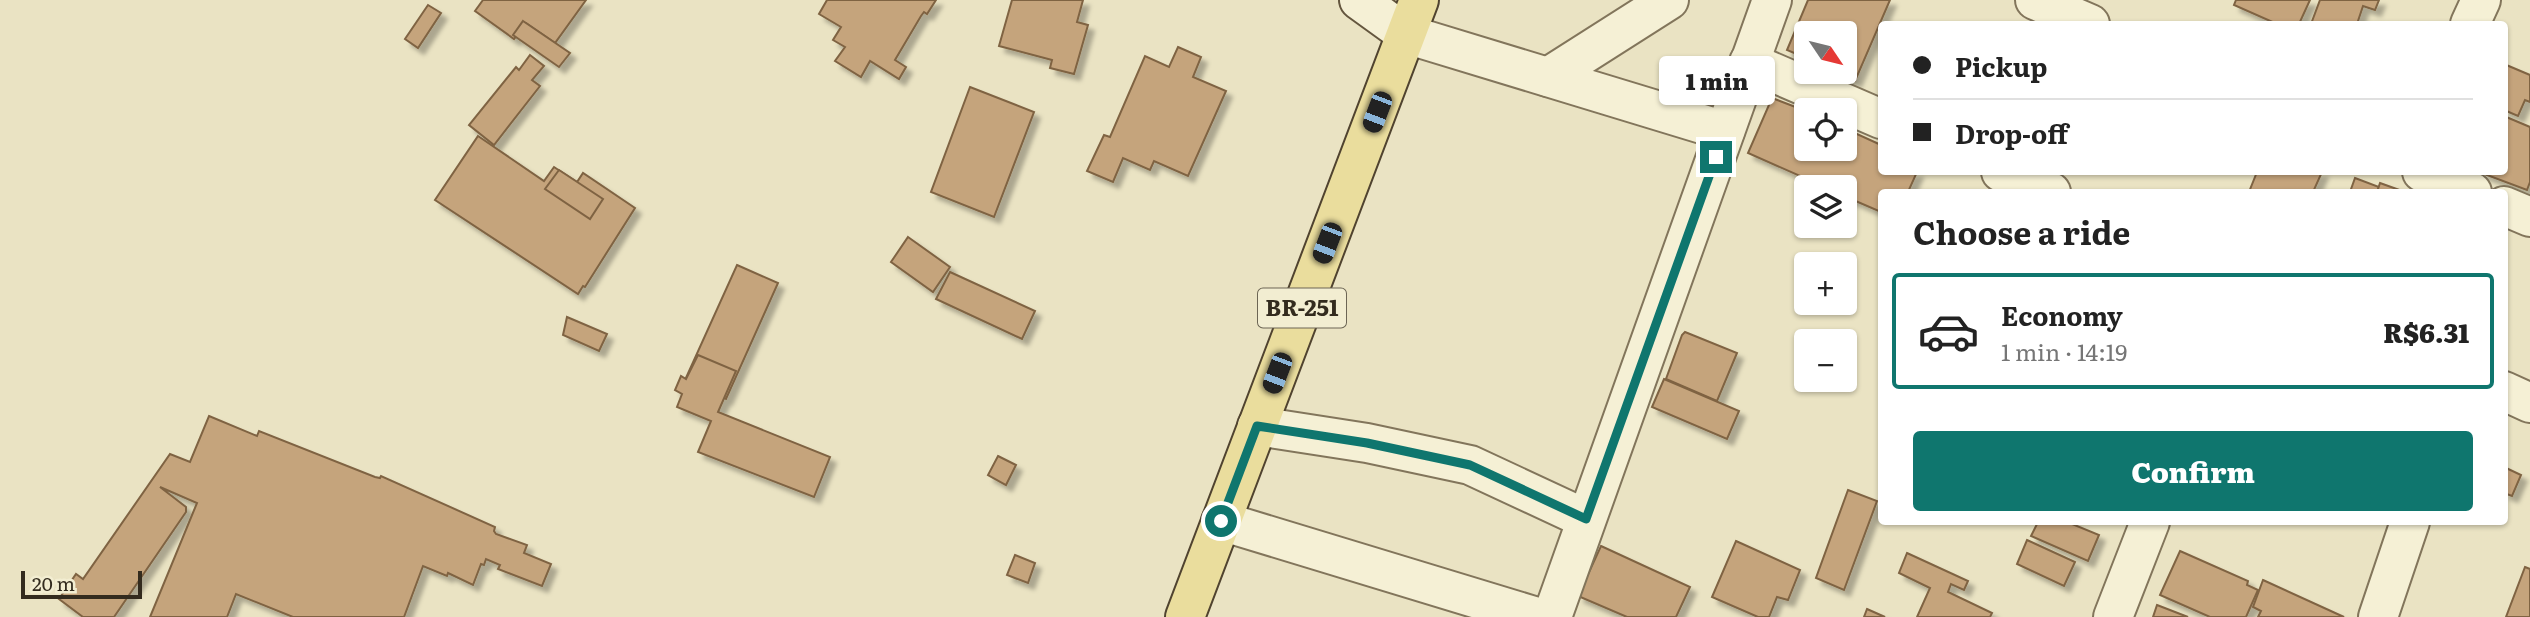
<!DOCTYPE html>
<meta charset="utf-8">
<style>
body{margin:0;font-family:Literata,serif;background:#f2f2f2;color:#222;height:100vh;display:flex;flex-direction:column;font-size:26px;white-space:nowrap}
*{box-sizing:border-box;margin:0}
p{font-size:23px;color:#767676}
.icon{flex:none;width:38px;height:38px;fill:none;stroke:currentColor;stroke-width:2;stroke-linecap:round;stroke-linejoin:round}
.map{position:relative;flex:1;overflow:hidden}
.drawer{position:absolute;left:1878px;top:189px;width:630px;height:336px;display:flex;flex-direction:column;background:#fff;border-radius:7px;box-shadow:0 2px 5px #0004}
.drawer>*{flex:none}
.banner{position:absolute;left:1878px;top:21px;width:630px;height:154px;border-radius:7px;box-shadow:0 2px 5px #0004;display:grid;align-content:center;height:154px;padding:0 35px;background:#fff}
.needle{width:46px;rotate:125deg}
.buttons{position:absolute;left:1794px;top:21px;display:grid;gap:14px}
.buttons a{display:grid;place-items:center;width:63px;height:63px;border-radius:7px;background:#fff;box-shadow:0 2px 5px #0004;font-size:35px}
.scale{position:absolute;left:21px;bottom:18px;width:121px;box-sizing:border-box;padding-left:7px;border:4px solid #332b1e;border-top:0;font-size:19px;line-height:24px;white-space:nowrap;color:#332b1e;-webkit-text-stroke:5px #f2edd1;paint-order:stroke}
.end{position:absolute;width:32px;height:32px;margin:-16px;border:9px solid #0f766e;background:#fff;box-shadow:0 0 0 4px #fff}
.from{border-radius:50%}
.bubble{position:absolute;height:49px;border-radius:7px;background:#fff;box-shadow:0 2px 5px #0004;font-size:23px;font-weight:800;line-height:49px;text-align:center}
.car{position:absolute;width:21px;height:42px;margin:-21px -10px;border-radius:9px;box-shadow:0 0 5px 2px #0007;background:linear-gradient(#222 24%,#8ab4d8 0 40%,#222 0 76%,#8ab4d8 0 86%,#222 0)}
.banner b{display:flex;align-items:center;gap:24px;height:66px;font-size:26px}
.banner b+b{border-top:2px solid #e0e0e0}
.banner i{width:18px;height:18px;background:#222}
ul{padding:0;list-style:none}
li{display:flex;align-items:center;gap:21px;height:116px;margin:0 14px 10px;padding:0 21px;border:4px solid #e0e0e0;border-radius:7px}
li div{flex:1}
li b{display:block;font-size:26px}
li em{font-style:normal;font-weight:800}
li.active{border-color:#0f766e}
li>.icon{width:63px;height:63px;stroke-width:1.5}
h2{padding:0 35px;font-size:32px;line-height:84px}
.primary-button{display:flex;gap:14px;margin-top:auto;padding:14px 35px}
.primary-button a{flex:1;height:80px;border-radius:7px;background:#0f766e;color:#fff;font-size:28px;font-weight:800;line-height:80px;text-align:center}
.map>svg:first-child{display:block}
</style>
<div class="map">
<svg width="2530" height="617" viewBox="0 0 2530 617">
<defs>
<filter id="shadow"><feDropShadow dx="6" dy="6" stdDeviation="2" flood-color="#0004"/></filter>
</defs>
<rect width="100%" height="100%" fill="#eae3c3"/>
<g fill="#c5a47c" stroke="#7f6343" stroke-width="2" filter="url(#shadow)">
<polygon points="483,0 586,0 555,43 526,23 514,39 475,11"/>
<polygon points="827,0 936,0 927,14 924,12 921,16 895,60 906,67 899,79 870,61 861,77 835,61 845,47 833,40 841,27 819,14"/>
<polygon points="1012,0 1083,0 1077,22 1088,25 1074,74 1050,68 1052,60 999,46"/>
<polygon points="1808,0 1890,0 1855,81 1834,72 1844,72 1844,33 1806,33 1806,58 1787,50"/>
<polygon points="2236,0 2310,0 2299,24 2277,24 2234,5"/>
<polygon points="2320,0 2379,0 2375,10 2363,6 2357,24 2311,24"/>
<polygon points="428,5 441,13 418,48 405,39"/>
<polygon points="523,21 570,53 559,67 513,35"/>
<polygon points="1178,47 1201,57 1193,77 1226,91 1188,176 1154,161 1150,170 1123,158 1113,182 1087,171 1104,135 1110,137 1145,56 1169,67"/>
<polygon points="530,55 544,66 532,80 540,86 494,145 469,125 516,67 519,70"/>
<polygon points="2504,64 2530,75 2530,102 2525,100 2518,116 2504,110"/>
<polygon points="970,87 1034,112 994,217 931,192"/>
<polygon points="1772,98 1806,111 1806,149 1844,149 1844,128 1881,145 1881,172 1917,172 1908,192 1881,192 1881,212 1844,196 1844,187 1825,187 1748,153"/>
<polygon points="2504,116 2530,127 2530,182 2527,190 2479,172 2504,172"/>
<polygon points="478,136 544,181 554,167 577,182 583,173 635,208 585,287 583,286 578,294 435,200"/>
<polygon points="559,170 603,199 590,219 545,189"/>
<polygon points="2257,172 2322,172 2313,192 2249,192"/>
<polygon points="2355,178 2379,187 2377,192 2350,192"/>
<polygon points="2380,183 2405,192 2377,192"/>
<polygon points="908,237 950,267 933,292 891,262"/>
<polygon points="737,265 778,283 726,399 685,380"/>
<polygon points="950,272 1035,311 1022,339 936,299"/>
<polygon points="567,317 607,334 599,351 563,335"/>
<polygon points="1685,332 1737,353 1717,401 1666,379 1682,335"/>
<polygon points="698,355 736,371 718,412 830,457 814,497 698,452 711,421 677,407 682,394 675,390 681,376 686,379"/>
<polygon points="1664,379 1739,411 1727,439 1652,407"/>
<polygon points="209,416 257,436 259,431 375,477 380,478 381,476 495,527 494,531 496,534 527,545 524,553 551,564 542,586 498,569 500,565 486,559 484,565 481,564 473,585 448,573 447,576 423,566 404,617 293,617 236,594 227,617 150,617 197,503 160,487 186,507 186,512 114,617 83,617 59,599 76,574 83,579 170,454 190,462"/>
<polygon points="998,456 1016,465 1006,485 988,475"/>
<polygon points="2504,467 2521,475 2512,496 2504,493"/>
<polygon points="1848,490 1877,501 1844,590 1816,578"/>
<polygon points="2038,522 2073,522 2072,524 2099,535 2088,561 2031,536"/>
<polygon points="2027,540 2075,562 2064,586 2017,564"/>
<polygon points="1736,541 1800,570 1788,600 1777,597 1769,617 1758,617 1712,597"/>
<polygon points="1601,546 1690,587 1676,617 1627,617 1578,596"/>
<polygon points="2180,551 2248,581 2247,585 2258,590 2246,617 2210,617 2160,595"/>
<polygon points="1907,553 1968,581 1964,590 1951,584 1948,592 1992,613 1990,617 1917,617 1930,588 1899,573"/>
<polygon points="1015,555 1035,563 1028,583 1007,575"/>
<polygon points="2525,567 2530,569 2530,617 2506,617"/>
<polygon points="2263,580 2344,617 2258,617 2261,611 2253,607"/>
<polygon points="2157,605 2188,617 2153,617"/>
<polygon points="1867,609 1885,617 1864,617"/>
</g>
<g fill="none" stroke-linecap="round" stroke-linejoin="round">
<g stroke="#82755b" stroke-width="42">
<g id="street">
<polyline points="2035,0 2090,24"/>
<polyline points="2470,24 2481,0"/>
<polyline points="1406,34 1725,131"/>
<polyline points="1749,62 1881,119"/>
<polyline points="1548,77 1669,0"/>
<polyline points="2001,172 2051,192"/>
<polyline points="2422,172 2472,192"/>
<polyline points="2504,206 2530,217"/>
<polyline points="2504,391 2530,403"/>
<polyline points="1257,426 1367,443 1470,465 1586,519"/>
<polyline points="1221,521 1537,617"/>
<polyline points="1552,617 1772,0"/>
<polyline points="2113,617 2150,522"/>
<polyline points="2378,617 2410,522"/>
</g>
</g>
<g stroke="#64563e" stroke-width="42">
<polyline id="secondary" points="1359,0 1406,34"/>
</g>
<g stroke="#50432f" stroke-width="42">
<polyline id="primary" points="1185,617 1419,0"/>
</g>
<use href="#street" stroke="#f5f0d5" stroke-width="38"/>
<use href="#secondary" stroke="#f5f0d5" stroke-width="38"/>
<use href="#primary" stroke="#eadd9d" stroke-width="38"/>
</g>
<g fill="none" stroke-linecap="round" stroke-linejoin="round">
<polyline stroke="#0f766e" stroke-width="9" points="1221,521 1257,426 1367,443 1470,465 1586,519 1716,157"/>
</g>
<g text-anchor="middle" stroke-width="5" stroke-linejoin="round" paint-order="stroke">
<rect fill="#f2edd1" stroke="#6c6554" stroke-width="2" x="1258" y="288.5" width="88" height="39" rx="5"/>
<g font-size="23" font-weight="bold" fill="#332b1e">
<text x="1302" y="316">BR-251</text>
</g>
</g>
</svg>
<div class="buttons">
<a><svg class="needle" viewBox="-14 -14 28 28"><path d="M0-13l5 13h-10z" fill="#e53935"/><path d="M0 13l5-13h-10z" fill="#767676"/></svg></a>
<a><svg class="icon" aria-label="locate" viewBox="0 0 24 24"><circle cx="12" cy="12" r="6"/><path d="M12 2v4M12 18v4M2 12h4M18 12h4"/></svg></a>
<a><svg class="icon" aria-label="layers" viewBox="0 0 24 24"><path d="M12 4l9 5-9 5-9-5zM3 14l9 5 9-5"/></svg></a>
<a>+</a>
<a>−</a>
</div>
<div class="scale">20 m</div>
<i class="end from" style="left:1221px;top:521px"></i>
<i class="end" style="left:1716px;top:157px"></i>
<div class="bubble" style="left:1659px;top:56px;width:116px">1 min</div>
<i class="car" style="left:1377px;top:112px;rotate:201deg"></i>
<i class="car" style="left:1327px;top:243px;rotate:201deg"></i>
<i class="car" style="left:1277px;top:373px;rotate:201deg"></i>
<div class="banner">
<b><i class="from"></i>Pickup</b>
<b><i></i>Drop-off</b>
</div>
<section class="drawer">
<h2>Choose a ride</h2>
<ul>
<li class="active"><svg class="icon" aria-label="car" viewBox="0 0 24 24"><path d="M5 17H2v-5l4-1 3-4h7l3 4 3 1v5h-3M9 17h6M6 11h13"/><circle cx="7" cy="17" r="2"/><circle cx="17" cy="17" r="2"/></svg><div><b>Economy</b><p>1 min · 14:19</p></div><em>R$6.31</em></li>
</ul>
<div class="primary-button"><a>Confirm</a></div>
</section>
</div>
